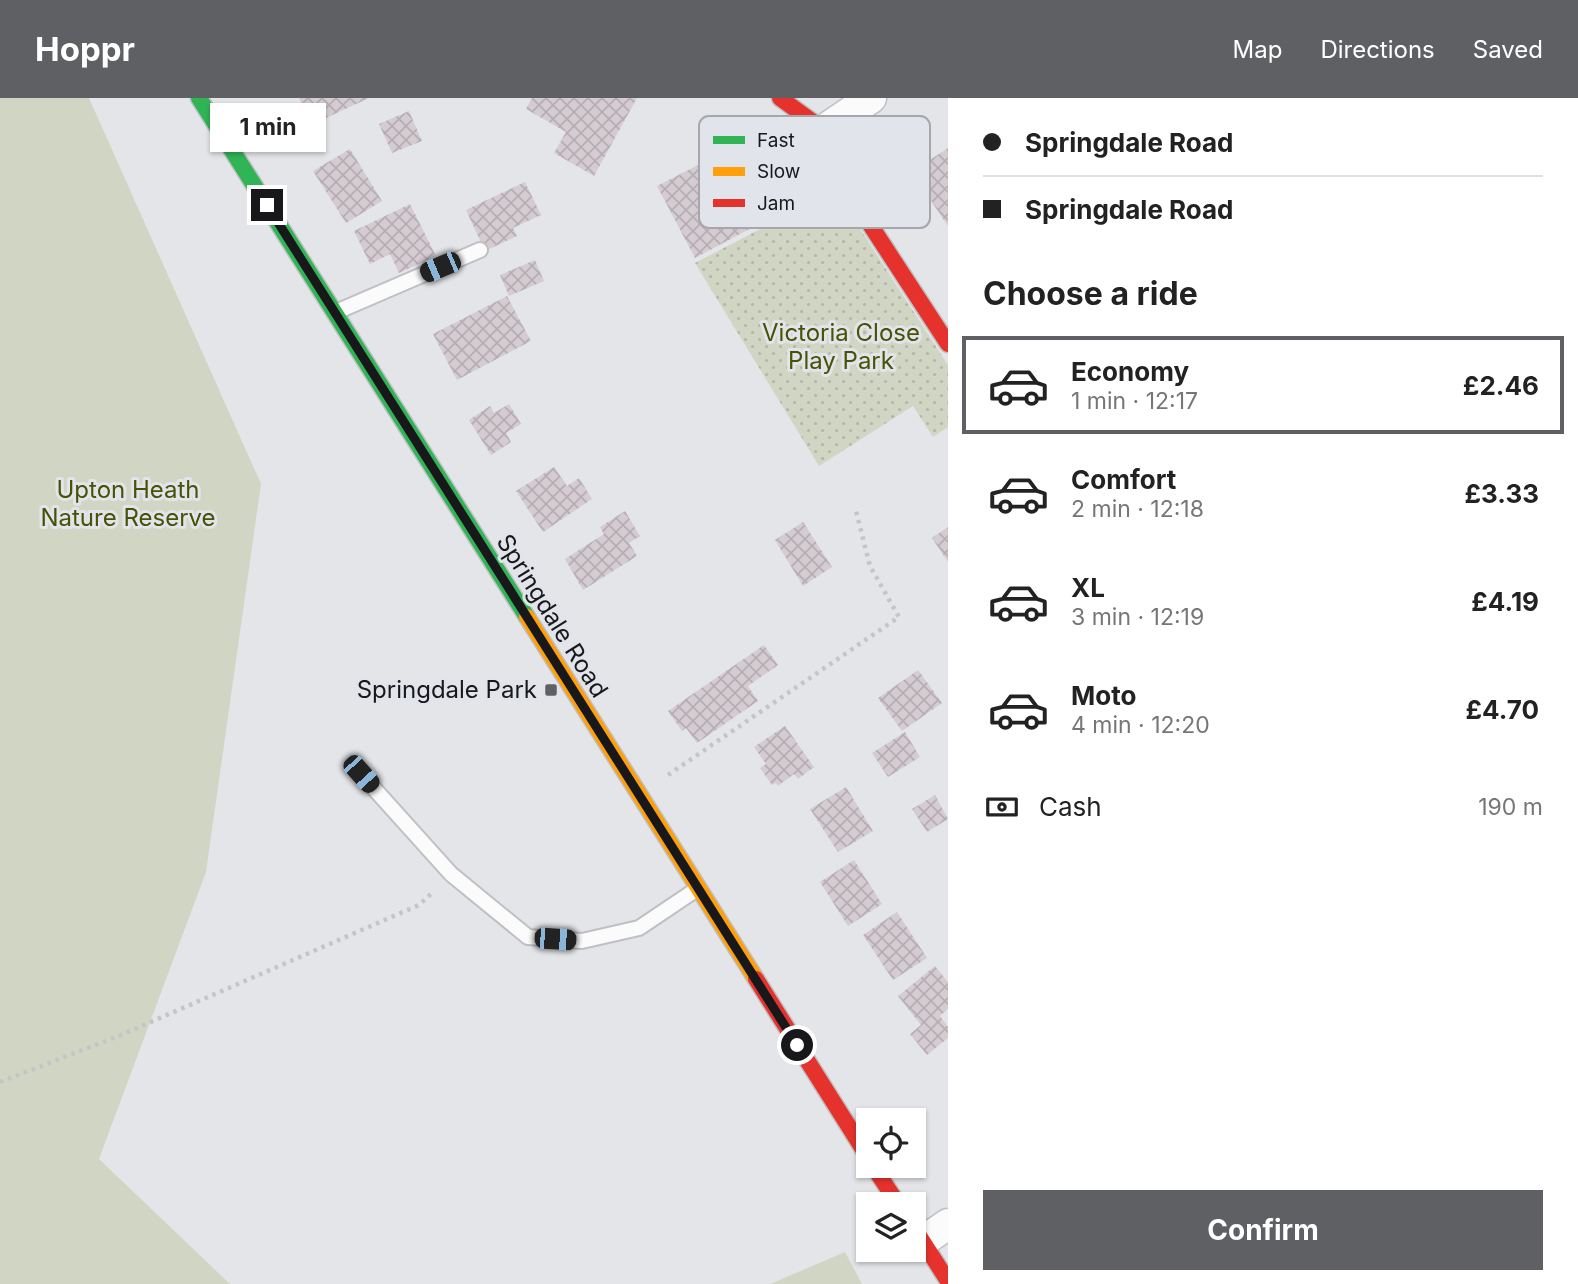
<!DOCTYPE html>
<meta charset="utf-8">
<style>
body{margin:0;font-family:Inter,sans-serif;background:#f6f6f6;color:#222;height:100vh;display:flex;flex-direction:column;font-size:26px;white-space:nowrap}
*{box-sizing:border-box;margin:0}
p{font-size:23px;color:#767676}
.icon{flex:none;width:38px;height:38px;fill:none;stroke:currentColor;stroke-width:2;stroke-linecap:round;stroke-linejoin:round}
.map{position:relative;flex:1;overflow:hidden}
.sheet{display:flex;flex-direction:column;background:#fff;width:630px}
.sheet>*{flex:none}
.hud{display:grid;align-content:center;height:154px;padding:0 35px;background:#fff}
.controls{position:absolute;left:856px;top:1010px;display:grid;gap:14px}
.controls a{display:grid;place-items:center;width:70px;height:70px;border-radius:0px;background:#fff;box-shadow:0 2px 5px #0004;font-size:35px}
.end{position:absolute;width:32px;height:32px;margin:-16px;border:9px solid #18181b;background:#fff;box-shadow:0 0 0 4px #fff}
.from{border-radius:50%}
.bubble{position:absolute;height:49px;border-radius:0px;background:#fff;box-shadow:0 2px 5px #0004;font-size:23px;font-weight:700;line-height:49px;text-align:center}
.car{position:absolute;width:21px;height:42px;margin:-21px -10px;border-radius:9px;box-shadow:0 0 5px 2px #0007;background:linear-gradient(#222 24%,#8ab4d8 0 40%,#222 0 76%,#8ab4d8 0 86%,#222 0)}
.hud b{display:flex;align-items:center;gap:24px;height:66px;font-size:26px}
.hud b+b{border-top:2px solid #e0e0e0}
.hud i{width:18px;height:18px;background:#222}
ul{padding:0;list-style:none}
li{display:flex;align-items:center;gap:21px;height:98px;margin:0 14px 10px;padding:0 21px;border:4px solid transparent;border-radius:0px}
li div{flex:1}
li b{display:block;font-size:26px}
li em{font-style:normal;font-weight:700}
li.current{border-color:#5f6063}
li>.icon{width:63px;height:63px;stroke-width:1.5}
h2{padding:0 35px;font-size:32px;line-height:84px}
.pay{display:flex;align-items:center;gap:18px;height:77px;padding:0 35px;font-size:26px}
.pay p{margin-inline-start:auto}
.cta{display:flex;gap:14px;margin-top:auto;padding:14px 35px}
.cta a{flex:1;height:80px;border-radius:0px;background:#5f6063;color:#fff;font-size:28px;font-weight:700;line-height:80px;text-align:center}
header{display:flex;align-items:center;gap:42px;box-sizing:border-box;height:98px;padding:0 35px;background:#5f6063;color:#fff}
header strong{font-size:33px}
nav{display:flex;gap:38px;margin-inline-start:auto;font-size:24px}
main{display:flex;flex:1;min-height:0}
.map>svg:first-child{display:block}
</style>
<header>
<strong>Hoppr</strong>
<nav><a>Map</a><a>Directions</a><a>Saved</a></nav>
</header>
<main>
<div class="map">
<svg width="948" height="1186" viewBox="0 0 948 1186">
<defs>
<pattern id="park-dots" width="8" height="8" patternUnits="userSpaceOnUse" patternTransform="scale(1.75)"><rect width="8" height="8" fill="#d1d6c4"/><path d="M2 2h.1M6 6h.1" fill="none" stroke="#b3b7a8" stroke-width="1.8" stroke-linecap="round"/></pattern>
<pattern id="building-cross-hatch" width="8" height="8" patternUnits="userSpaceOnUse" patternTransform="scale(1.75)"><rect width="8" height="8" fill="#d5ccd2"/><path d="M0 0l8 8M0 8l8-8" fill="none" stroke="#b6aeb4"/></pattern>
</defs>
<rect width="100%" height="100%" fill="#e4e5e9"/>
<g fill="#d1d6c4">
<polygon points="0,0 89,0 261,386 206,774 99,1061 230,1186 0,1186"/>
<polygon points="845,1154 862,1186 770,1186"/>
</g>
<polygon fill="url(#park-dots)" points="835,92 948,267 948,329 933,339 913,308 819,368 695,165"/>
<g fill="url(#building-cross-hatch)">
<polygon points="299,0 369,0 311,27"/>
<polygon points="532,0 637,0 594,78 554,55 566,34 526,11"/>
<polygon points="409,13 422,43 392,55 379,26"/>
<polygon points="948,50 948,128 919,85 927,80 919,69"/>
<polygon points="350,51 382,103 346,125 313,73"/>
<polygon points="706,63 720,89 753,72 763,91 754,95 768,121 695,160 657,88"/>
<polygon points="525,84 541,117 513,130 517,138 485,153 466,112"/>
<polygon points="410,106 436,158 399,175 390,156 370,166 354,133"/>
<polygon points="535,162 544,183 509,198 500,177"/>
<polygon points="507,198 531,243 457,282 433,236"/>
<polygon points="509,306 521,326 506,335 511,344 491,357 469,322 490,308 494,315"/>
<polygon points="554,369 567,388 579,380 592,401 543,434 516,393"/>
<polygon points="625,413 640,438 629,445 637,458 583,492 565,461 604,436 600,429"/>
<polygon points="803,424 832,469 803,488 775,442"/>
<polygon points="948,429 948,464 932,440"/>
<polygon points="764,547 778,567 748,588 758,603 697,645 686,630 682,633 668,613"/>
<polygon points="918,572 942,605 902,633 878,600"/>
<polygon points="785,628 814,669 798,681 794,676 778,688 776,685 772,687 760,670 766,666 754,649"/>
<polygon points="905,634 920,659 888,679 872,655"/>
<polygon points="846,689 873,733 838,754 810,711"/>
<polygon points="935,697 948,721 927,734 912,711"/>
<polygon points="854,762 882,806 848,828 820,784"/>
<polygon points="897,814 927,860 893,882 863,837"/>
<polygon points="935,868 948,884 948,911 940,918 948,929 948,940 927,957 910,936 921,927 898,898"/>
</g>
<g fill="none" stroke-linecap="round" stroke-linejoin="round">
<g stroke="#bfc0c3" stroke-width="18">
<g id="lane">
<polyline points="336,214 480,152"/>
<polyline points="361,676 451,776 528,839 582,843 639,830 697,791"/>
</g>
</g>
<g stroke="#bfc0c3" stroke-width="33">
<g id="street">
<polyline points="824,32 871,0"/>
<polyline points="922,1144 948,1126"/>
</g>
</g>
<g stroke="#bfc0c3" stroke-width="19">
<polyline id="fast" points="199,0 527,519"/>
</g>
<g stroke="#bfc0c3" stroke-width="19">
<polyline id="slow" points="527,519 756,881"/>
</g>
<g stroke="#bfc0c3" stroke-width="19">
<g id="jam">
<polyline points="780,0 824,32 825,47 843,85 948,246"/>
<polyline points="756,881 868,1059"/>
<polyline points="873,1068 898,1106"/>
<polyline points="914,1130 948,1183"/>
</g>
</g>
<g stroke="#c5c5c6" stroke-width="4.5" stroke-dasharray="3.5 5" stroke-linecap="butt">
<polyline points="668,677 899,519 870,468 856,413"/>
<polyline points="0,984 121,937 419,807 434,793"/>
</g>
<use href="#lane" stroke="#fbfbfc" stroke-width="14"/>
<use href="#street" stroke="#fbfbfc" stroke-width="30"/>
<use href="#fast" stroke="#30b455" stroke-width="16"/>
<use href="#slow" stroke="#ff9f0a" stroke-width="16"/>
<use href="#jam" stroke="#e5322d" stroke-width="16"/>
</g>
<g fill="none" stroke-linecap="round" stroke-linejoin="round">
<polyline stroke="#18181b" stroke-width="9" points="267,107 797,947"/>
</g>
<rect fill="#5f6063" stroke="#e2e4eb" stroke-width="2.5" x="544" y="585" width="14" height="14" rx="3.5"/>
<g text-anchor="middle" stroke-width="6" stroke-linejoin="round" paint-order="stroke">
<g font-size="24" fill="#495103" stroke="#e2e4eb">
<text x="841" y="243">Victoria Close<tspan x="841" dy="28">Play Park</tspan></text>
<text x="128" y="400">Upton Heath<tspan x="128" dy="28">Nature Reserve</tspan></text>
</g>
<g font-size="24" fill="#18181b" stroke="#e2e4eb">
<text transform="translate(552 518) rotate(58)" y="8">Springdale Road</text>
</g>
<g font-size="24" fill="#18181b" stroke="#e2e4eb" text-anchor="end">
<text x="537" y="600">Springdale Park</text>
</g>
</g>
<rect x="699" y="18" width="231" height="112" rx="10" fill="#e2e4eb" stroke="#a5a7ad" stroke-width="2"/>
<rect x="713" y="38" width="32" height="8" fill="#30b455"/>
<rect x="713" y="69" width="32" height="9" fill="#ff9f0a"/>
<rect x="713" y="101" width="32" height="8" fill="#e5322d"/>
<g font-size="19" fill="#18181b">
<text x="757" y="49">Fast</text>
<text x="757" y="80">Slow</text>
<text x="757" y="112">Jam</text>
</g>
</svg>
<div class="controls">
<a><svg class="icon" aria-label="locate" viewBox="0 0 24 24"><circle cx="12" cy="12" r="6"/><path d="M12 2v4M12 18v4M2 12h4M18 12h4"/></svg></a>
<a><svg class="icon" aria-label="layers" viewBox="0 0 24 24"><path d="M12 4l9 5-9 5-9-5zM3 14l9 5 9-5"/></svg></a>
</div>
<i class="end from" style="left:797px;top:947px"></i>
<i class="end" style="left:267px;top:107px"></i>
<div class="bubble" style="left:210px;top:5px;width:116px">1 min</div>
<i class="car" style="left:440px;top:169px;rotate:247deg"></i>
<i class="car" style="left:361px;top:676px;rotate:138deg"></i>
<i class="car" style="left:555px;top:841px;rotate:94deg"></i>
</div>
<section class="sheet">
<div class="hud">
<b><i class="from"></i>Springdale Road</b>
<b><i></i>Springdale Road</b>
</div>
<h2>Choose a ride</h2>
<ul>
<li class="current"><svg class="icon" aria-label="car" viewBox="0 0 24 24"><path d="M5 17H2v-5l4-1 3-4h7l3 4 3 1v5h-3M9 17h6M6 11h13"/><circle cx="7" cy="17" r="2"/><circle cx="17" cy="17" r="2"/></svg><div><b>Economy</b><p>1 min · 12:17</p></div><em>£2.46</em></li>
<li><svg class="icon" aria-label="car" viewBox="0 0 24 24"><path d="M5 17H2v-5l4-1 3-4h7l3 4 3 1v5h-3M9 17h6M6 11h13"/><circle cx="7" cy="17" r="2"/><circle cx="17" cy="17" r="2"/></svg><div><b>Comfort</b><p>2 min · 12:18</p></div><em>£3.33</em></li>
<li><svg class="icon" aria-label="car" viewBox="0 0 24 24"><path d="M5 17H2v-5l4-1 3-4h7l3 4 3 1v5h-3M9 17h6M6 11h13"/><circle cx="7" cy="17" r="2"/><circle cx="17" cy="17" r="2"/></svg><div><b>XL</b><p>3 min · 12:19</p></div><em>£4.19</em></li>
<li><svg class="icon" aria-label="car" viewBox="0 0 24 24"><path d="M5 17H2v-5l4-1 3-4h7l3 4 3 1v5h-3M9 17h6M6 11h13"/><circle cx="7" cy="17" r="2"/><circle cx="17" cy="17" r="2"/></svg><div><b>Moto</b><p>4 min · 12:20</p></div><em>£4.70</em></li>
</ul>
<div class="pay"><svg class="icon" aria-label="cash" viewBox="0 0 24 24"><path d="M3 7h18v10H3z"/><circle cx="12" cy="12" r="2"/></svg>Cash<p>190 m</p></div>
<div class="cta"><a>Confirm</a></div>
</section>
</main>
